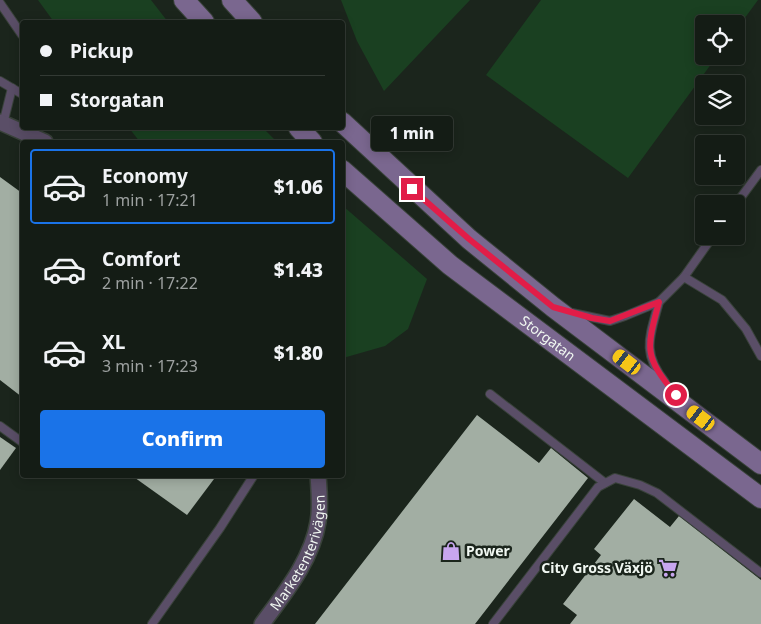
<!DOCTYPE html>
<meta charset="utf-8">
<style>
body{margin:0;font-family:"Noto Sans",sans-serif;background:#1d251e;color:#f1f3f6;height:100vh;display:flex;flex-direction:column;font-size:19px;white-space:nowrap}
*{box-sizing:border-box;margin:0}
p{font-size:16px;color:#9da1a0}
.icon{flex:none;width:28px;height:28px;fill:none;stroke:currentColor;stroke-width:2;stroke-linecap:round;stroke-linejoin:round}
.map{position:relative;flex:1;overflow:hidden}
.sheet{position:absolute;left:20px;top:140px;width:325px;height:338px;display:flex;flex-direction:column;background:#141c15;border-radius:5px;box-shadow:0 2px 12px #0003,0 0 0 1px #333a34}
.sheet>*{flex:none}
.guide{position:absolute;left:20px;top:20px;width:325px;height:110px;border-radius:5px;box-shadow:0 2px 12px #0003,0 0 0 1px #333a34;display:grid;align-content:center;height:110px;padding:0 20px;background:#141c15}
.buttons{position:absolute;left:695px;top:15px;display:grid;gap:10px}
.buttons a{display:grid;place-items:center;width:50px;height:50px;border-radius:5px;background:#141c15;box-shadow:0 2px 12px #0003,0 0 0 1px #333a34;font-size:25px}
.end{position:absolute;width:22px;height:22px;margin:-11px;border:6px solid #e11d48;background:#fff;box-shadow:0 0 0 2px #fff}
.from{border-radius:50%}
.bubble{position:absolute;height:35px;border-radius:5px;background:#141c15;box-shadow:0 2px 12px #0003,0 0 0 1px #333a34;font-size:16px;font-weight:800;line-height:35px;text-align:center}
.car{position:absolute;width:15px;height:30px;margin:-15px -8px;border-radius:6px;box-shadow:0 0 4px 1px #0007;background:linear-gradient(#f5c518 24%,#345 0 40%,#f5c518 0 76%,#345 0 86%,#f5c518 0)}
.guide b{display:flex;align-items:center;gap:18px;height:48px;font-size:19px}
.guide b+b{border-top:1px solid #333a34}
.guide i{width:12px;height:12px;background:#f1f3f6}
ul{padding:9px 0 0;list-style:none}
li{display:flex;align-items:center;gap:15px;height:75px;margin:0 10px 8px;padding:0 10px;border:2px solid transparent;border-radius:5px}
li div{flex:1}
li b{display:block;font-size:19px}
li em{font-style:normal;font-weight:800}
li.on{border-color:#1a73e8}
li>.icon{width:45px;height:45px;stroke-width:1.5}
.button{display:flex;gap:10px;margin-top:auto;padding:10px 20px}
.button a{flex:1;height:58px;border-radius:5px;background:#1a73e8;color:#fff;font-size:20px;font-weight:800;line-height:58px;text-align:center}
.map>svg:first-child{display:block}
</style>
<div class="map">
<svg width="761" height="624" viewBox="0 0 761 624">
<rect width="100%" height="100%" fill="#1b251c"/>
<g fill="#1a4021">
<polygon points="38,0 151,0 168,22 54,22"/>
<polygon points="341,0 470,0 384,91 357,41"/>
<polygon points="541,0 758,0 736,30 736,24 704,24 704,56 717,56 628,178 486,75"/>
<polygon points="129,128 263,128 277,142 140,142"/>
<polygon points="343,206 427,279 408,329 385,346 343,358"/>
</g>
<g fill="#a2aea3">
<polygon points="0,177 22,193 22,397 0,380"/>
<polygon points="477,415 539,463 551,448 588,478 475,624 315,624"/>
<polygon points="0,437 16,448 0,470"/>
<polygon points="131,475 217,475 187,515"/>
<polygon points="634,499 670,527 679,516 761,580 761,624 570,624 577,615 563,604 601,555 594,549"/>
</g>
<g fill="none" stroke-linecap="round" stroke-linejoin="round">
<g stroke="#39423a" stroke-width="10">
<g id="lane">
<polyline points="0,3 22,35"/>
<polyline points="0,81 22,94"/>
<polyline points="3,124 12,88"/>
<polyline points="736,204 761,170"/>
<polyline points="684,277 713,236"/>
<path d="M 659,302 C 650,336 641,352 665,382"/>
<polyline points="572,313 610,321 625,316 659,302 684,277 722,300 746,329 761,356"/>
<polyline points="490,394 605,483"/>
<polyline points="0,426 22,442"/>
<polyline points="152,624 220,528 254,475"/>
<polyline points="493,624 598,487 615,478 640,485 657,493 761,573"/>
</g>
</g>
<g stroke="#39423a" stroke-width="18">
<g id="street">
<polyline points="0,122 45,142"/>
<path id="s1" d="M 262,624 C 284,594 312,560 318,522 C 321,506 319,491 318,475"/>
</g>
</g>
<g stroke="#39423a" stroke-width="22">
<g id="secondary">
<polyline points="184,0 204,22"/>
<polyline points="232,0 252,22"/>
<polyline points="342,122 469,239 553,307 761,464"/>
<polyline points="299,128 312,142"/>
<path id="s2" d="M 342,170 L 450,265 L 761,498"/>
</g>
</g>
<use href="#lane" stroke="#5a4e67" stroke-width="8"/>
<use href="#street" stroke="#5a4e67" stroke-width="15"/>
<use href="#secondary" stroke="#7a678f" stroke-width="20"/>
</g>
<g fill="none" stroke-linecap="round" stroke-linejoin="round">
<path stroke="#e11d48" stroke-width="6" d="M 412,189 L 469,239 L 553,307 L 592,318 L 610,321 L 659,302 C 646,350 644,356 676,395"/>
</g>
<defs>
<g id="shop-bare" transform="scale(1.5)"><path d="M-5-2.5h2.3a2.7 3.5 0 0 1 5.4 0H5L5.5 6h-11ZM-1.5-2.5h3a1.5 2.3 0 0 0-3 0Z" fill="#c8a6ef" stroke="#1b251c" stroke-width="2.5" paint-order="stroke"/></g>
<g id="supermarket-bare" transform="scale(1.5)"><path d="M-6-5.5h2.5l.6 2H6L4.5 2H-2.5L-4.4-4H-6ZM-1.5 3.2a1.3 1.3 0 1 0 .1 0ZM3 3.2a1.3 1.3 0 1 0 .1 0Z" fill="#c8a6ef" stroke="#1b251c" stroke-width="2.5" paint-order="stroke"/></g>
</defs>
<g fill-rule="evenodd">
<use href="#shop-bare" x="451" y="551"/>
<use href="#supermarket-bare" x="668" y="568"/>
</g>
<g text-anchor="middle" stroke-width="5" stroke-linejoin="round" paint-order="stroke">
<g font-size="14" fill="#f0f7f1" stroke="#1b251c">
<text dy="5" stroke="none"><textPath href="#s2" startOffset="266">Storgatan</textPath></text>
<text dy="5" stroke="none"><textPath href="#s1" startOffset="82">Marketenterivägen</textPath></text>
</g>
<g font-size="14" font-weight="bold" fill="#f0f7f1" stroke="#1b251c" text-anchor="start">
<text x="466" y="556">Power</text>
<text x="653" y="573" text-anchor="end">City Gross Växjö</text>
</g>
</g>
</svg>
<div class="buttons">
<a><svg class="icon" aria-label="locate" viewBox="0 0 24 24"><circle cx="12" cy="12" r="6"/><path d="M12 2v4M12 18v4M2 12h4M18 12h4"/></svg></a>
<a><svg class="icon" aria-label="layers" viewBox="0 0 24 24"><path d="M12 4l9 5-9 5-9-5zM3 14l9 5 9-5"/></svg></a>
<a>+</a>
<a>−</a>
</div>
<i class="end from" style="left:676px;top:395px"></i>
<i class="end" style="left:412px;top:189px"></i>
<div class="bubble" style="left:371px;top:116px;width:82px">1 min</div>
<i class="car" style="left:627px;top:362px;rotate:307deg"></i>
<i class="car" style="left:701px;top:418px;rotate:307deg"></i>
<div class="guide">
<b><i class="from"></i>Pickup</b>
<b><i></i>Storgatan</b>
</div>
<section class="sheet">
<ul>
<li class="on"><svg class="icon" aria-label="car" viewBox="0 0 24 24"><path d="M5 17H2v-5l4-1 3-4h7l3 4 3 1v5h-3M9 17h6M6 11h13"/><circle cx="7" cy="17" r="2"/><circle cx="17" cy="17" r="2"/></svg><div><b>Economy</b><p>1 min · 17:21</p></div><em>$1.06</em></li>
<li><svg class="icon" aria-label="car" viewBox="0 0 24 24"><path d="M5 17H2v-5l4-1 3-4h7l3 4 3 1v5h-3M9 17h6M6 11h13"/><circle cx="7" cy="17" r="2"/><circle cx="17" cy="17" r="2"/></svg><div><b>Comfort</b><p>2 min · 17:22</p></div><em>$1.43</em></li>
<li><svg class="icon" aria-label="car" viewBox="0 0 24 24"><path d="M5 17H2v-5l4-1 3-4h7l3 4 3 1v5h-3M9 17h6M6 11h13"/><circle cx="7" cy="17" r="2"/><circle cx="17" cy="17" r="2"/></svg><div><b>XL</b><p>3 min · 17:23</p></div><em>$1.80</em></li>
</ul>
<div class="button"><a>Confirm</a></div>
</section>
</div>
